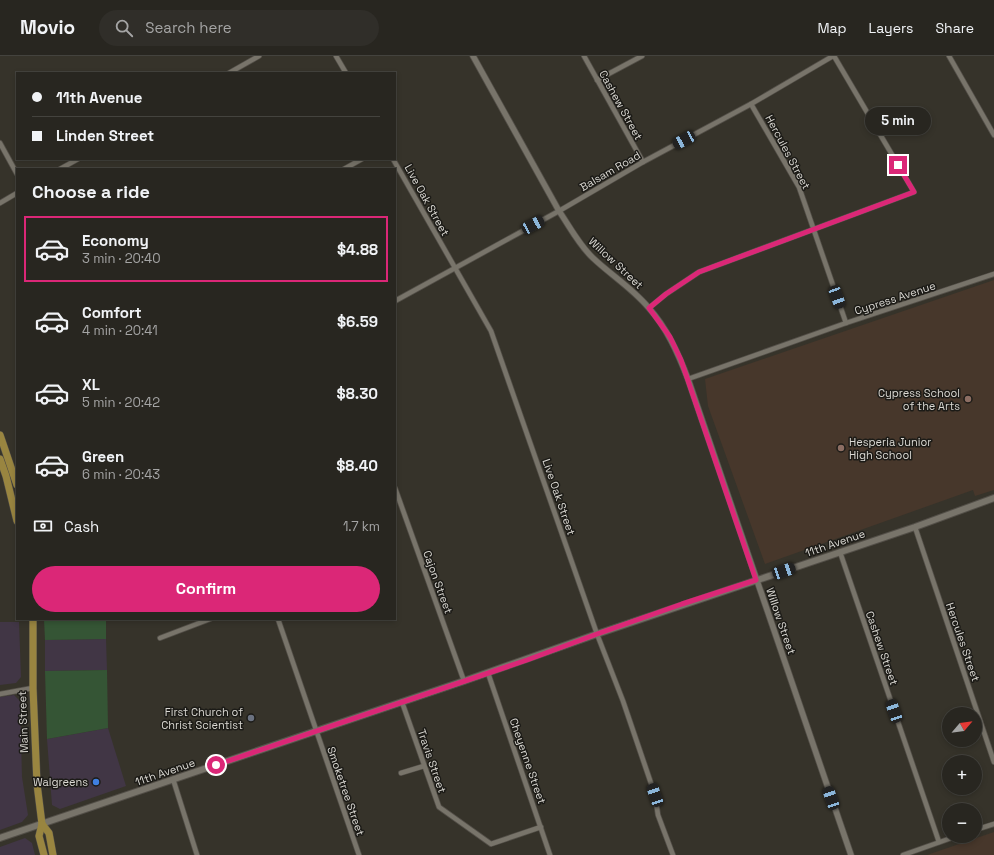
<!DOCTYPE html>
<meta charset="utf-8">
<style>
body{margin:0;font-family:"Space Grotesk",sans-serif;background:#302e29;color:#f1f3f6;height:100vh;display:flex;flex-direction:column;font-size:15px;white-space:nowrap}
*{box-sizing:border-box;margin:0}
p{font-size:13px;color:#a5a5a5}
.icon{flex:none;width:22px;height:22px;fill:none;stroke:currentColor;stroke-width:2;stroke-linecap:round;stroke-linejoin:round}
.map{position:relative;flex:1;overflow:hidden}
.sheet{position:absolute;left:16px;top:112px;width:380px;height:452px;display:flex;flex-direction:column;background:#282620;border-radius:0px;box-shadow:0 2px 6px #0003,0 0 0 1px #44433e}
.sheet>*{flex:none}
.top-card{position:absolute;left:16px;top:16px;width:380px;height:88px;border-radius:0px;box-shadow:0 2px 6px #0003,0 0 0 1px #44433e;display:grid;align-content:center;height:88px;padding:0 16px;background:#282620}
.needle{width:26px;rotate:61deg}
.buttons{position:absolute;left:942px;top:651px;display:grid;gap:8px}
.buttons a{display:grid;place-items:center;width:40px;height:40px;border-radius:50%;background:#282620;box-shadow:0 2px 6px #0003,0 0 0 1px #44433e;font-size:20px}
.end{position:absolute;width:18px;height:18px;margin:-9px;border:5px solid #db2777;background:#fff;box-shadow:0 0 0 2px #fff}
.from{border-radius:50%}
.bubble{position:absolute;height:28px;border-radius:14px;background:#282620;box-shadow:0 2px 6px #0003,0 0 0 1px #44433e;font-size:13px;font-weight:800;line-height:28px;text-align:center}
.car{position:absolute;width:12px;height:24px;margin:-12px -6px;border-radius:5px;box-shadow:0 0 3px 1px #0007;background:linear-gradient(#222 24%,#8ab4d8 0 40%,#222 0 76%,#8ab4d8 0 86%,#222 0)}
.top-card b{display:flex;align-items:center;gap:14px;height:38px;font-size:15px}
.top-card b+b{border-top:1px solid #44433e}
.top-card i{width:10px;height:10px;background:#f1f3f6}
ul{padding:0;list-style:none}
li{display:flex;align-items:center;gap:12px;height:66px;margin:0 8px 6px;padding:0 8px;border:2px solid transparent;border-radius:0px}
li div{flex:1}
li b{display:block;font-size:15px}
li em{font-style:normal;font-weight:800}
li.on{border-color:#db2777}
li>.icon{width:36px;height:36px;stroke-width:1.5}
h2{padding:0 16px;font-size:18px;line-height:48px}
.pay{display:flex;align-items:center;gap:10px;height:44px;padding:0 16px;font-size:15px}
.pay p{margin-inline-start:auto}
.primary-button{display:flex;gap:8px;margin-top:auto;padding:8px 16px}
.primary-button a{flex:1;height:46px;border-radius:24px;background:#db2777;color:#fff;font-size:16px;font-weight:800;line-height:46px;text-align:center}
header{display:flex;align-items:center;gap:24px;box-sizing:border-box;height:56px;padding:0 20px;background:#282620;border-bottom:1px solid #44433e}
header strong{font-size:19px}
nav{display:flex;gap:22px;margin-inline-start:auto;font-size:14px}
.search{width:280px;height:36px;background:#302e29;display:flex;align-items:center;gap:10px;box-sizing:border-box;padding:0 14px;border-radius:22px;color:#a5a5a5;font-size:15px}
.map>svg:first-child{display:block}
</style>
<header>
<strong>Movio</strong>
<div class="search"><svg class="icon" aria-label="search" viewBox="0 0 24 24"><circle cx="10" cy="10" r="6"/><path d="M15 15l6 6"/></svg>Search here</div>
<nav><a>Map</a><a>Layers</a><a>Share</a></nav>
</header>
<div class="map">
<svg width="994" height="799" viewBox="0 0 994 799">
<rect width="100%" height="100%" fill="#36332a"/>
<g fill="#413645">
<polygon points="0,566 19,566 21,621 16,627 0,629"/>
<polygon points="106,583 107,614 45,615 45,584"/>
<polygon points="14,639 20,645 22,721 28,759 22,766 0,774 0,641"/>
<polygon points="108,672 126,730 60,753 52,749 47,683"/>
<polygon points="25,782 32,787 35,799 0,799 0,791"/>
</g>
<g fill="#47372b">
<polygon points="994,224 994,434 975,440 973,434 765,508 708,350 705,323"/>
<polygon points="994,776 994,799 927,799"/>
</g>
<g fill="#355535">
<polygon points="44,563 106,563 106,583 45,584"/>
<polygon points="107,614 108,672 47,683 45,615"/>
</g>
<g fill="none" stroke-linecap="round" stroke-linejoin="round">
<g stroke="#534f48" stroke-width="6">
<g id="minor">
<polyline points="336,0 346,17"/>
<polyline points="584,0 643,106"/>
<polyline points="949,0 994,79"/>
<polyline points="229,17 259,0"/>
<polyline points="597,24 642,0"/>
<polyline points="751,48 799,131 846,267"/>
<polyline points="0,87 17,118"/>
<polyline points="393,103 491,275 597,578 623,645 655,739 658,759 673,799"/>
<polyline points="60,113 78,103"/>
<polyline points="344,113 362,103"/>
<polyline points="0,147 17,137"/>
<polyline points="395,245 559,155 643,106 751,48 833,0"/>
<polyline points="649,252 666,238 699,216 914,136 834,0"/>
<polyline points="688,323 846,267 994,218"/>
<polyline points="395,432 464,625"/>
<polyline points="915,471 994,706"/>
<polyline points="840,496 939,786"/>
<polyline points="278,563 359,799"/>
<polyline points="160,582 210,563"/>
<polyline points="488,617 550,799"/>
<polyline points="0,638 33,632"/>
<polyline points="402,646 439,751 491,788 541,771"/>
<polyline points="401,717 424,710"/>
<polyline points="173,723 197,799"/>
<polyline points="975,774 994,768"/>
<polyline points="903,799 957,780"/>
</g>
</g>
<g stroke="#534f48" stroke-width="7">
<path id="tertiary" d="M 473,0 L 559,155 C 570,171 579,189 593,202 C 611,219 632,232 648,251 C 667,272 678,297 688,323 L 851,799"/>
</g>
<g stroke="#534f48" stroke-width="8">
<polyline id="secondary" points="0,782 464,625 597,578 915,471 994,442"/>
</g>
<g stroke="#534f48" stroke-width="8">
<g id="primary">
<polyline points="0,379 17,429"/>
<polyline points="0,403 6,420 17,465"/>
<polyline points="33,563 33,632 37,728 42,768 39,780 44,799"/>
<polyline points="42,768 49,777 53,799"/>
</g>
</g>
<use href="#minor" stroke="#78746a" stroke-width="4.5"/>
<use href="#tertiary" stroke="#78746a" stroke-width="5.5"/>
<use href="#secondary" stroke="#78746a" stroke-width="6"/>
<use href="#primary" stroke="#998540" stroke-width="7"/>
</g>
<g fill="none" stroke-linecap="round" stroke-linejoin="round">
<polyline stroke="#db2777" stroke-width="5" points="216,709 527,604 597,578 682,548 756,524 681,304 670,281 649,252 666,238 699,216 914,136 898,109"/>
</g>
<g fill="#8d6e63" stroke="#1c1b17" stroke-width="1.5">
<circle cx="968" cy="343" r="4"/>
<circle cx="841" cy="392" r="4"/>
</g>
<circle fill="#6b7280" stroke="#1c1b17" stroke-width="1.5" cx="251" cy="662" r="4"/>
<circle fill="#3f7fe0" stroke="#1c1b17" stroke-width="1.5" cx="96" cy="726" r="4"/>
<g text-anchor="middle" stroke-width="3" stroke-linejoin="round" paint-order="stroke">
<g font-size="11" fill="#dad8d2" stroke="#1c1b17">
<text transform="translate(621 49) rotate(61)" y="4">Cashew Street</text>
<text transform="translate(788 96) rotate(62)" y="4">Hercules Street</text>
<text transform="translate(610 115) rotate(-30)" y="4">Balsam Road</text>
<text transform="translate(427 144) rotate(61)" y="4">Live Oak Street</text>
<text transform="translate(616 207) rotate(43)" y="4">Willow Street</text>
<text transform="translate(895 242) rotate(-18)" y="4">Cypress Avenue</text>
<text transform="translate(559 441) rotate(71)" y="4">Live Oak Street</text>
<text transform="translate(835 487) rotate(-19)" y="4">11th Avenue</text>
<text transform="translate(438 526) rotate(70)" y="4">Cajon Street</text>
<text transform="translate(781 565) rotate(71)" y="4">Willow Street</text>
<text transform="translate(963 586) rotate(71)" y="4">Hercules Street</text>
<text transform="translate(882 592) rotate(71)" y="4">Cashew Street</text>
<text transform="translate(23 666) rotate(-92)" y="4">Main Street</text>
<text transform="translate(432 705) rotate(71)" y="4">Travis Street</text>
<text transform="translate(528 705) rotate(71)" y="4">Cheyenne Street</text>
<text transform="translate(165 716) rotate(-19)" y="4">11th Avenue</text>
<text transform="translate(346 735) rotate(71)" y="4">Smoketree Street</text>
</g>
<g font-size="11" fill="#dad8d2" stroke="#1c1b17" text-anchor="end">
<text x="960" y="341">Cypress School<tspan x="960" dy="13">of the Arts</tspan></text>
<text x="849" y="390" text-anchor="start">Hesperia Junior<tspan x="849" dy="13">High School</tspan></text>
<text x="243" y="660">First Church of<tspan x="243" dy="13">Christ Scientist</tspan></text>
<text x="88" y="730">Walgreens</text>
</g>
</g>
</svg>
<div class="buttons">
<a><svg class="needle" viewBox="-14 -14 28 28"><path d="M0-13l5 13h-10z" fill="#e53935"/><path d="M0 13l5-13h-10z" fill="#a5a5a5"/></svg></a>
<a>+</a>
<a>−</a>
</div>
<i class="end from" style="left:216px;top:709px"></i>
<i class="end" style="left:898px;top:109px"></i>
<div class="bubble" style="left:865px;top:51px;width:66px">5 min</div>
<i class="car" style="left:684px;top:84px;rotate:242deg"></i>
<i class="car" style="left:533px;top:169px;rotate:62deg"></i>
<i class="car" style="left:837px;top:241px;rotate:160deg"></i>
<i class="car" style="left:784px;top:515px;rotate:71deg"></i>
<i class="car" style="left:894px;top:655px;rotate:341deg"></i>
<i class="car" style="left:655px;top:739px;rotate:341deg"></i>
<i class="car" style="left:831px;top:742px;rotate:341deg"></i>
<div class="top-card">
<b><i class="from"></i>11th Avenue</b>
<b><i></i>Linden Street</b>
</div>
<section class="sheet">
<h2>Choose a ride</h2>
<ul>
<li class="on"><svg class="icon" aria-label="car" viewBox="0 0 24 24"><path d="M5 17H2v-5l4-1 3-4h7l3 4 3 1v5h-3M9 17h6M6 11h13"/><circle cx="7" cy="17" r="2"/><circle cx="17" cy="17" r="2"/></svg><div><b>Economy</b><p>3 min · 20:40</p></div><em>$4.88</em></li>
<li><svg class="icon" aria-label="car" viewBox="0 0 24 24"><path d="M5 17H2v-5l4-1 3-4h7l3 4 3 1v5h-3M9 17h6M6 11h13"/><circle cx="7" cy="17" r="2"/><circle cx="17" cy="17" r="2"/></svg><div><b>Comfort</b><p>4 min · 20:41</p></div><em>$6.59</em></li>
<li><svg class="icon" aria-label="car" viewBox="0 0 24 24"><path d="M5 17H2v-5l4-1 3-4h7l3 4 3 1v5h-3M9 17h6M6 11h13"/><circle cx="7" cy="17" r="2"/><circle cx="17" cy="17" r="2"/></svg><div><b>XL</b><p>5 min · 20:42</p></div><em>$8.30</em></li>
<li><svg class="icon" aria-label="car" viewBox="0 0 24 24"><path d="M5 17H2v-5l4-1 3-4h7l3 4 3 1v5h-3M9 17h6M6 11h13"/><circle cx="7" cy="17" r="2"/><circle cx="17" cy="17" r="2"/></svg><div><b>Green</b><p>6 min · 20:43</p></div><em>$8.40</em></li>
</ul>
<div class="pay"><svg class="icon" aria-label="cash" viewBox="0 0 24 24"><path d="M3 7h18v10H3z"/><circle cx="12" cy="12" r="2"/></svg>Cash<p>1.7 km</p></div>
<div class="primary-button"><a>Confirm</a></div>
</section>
</div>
